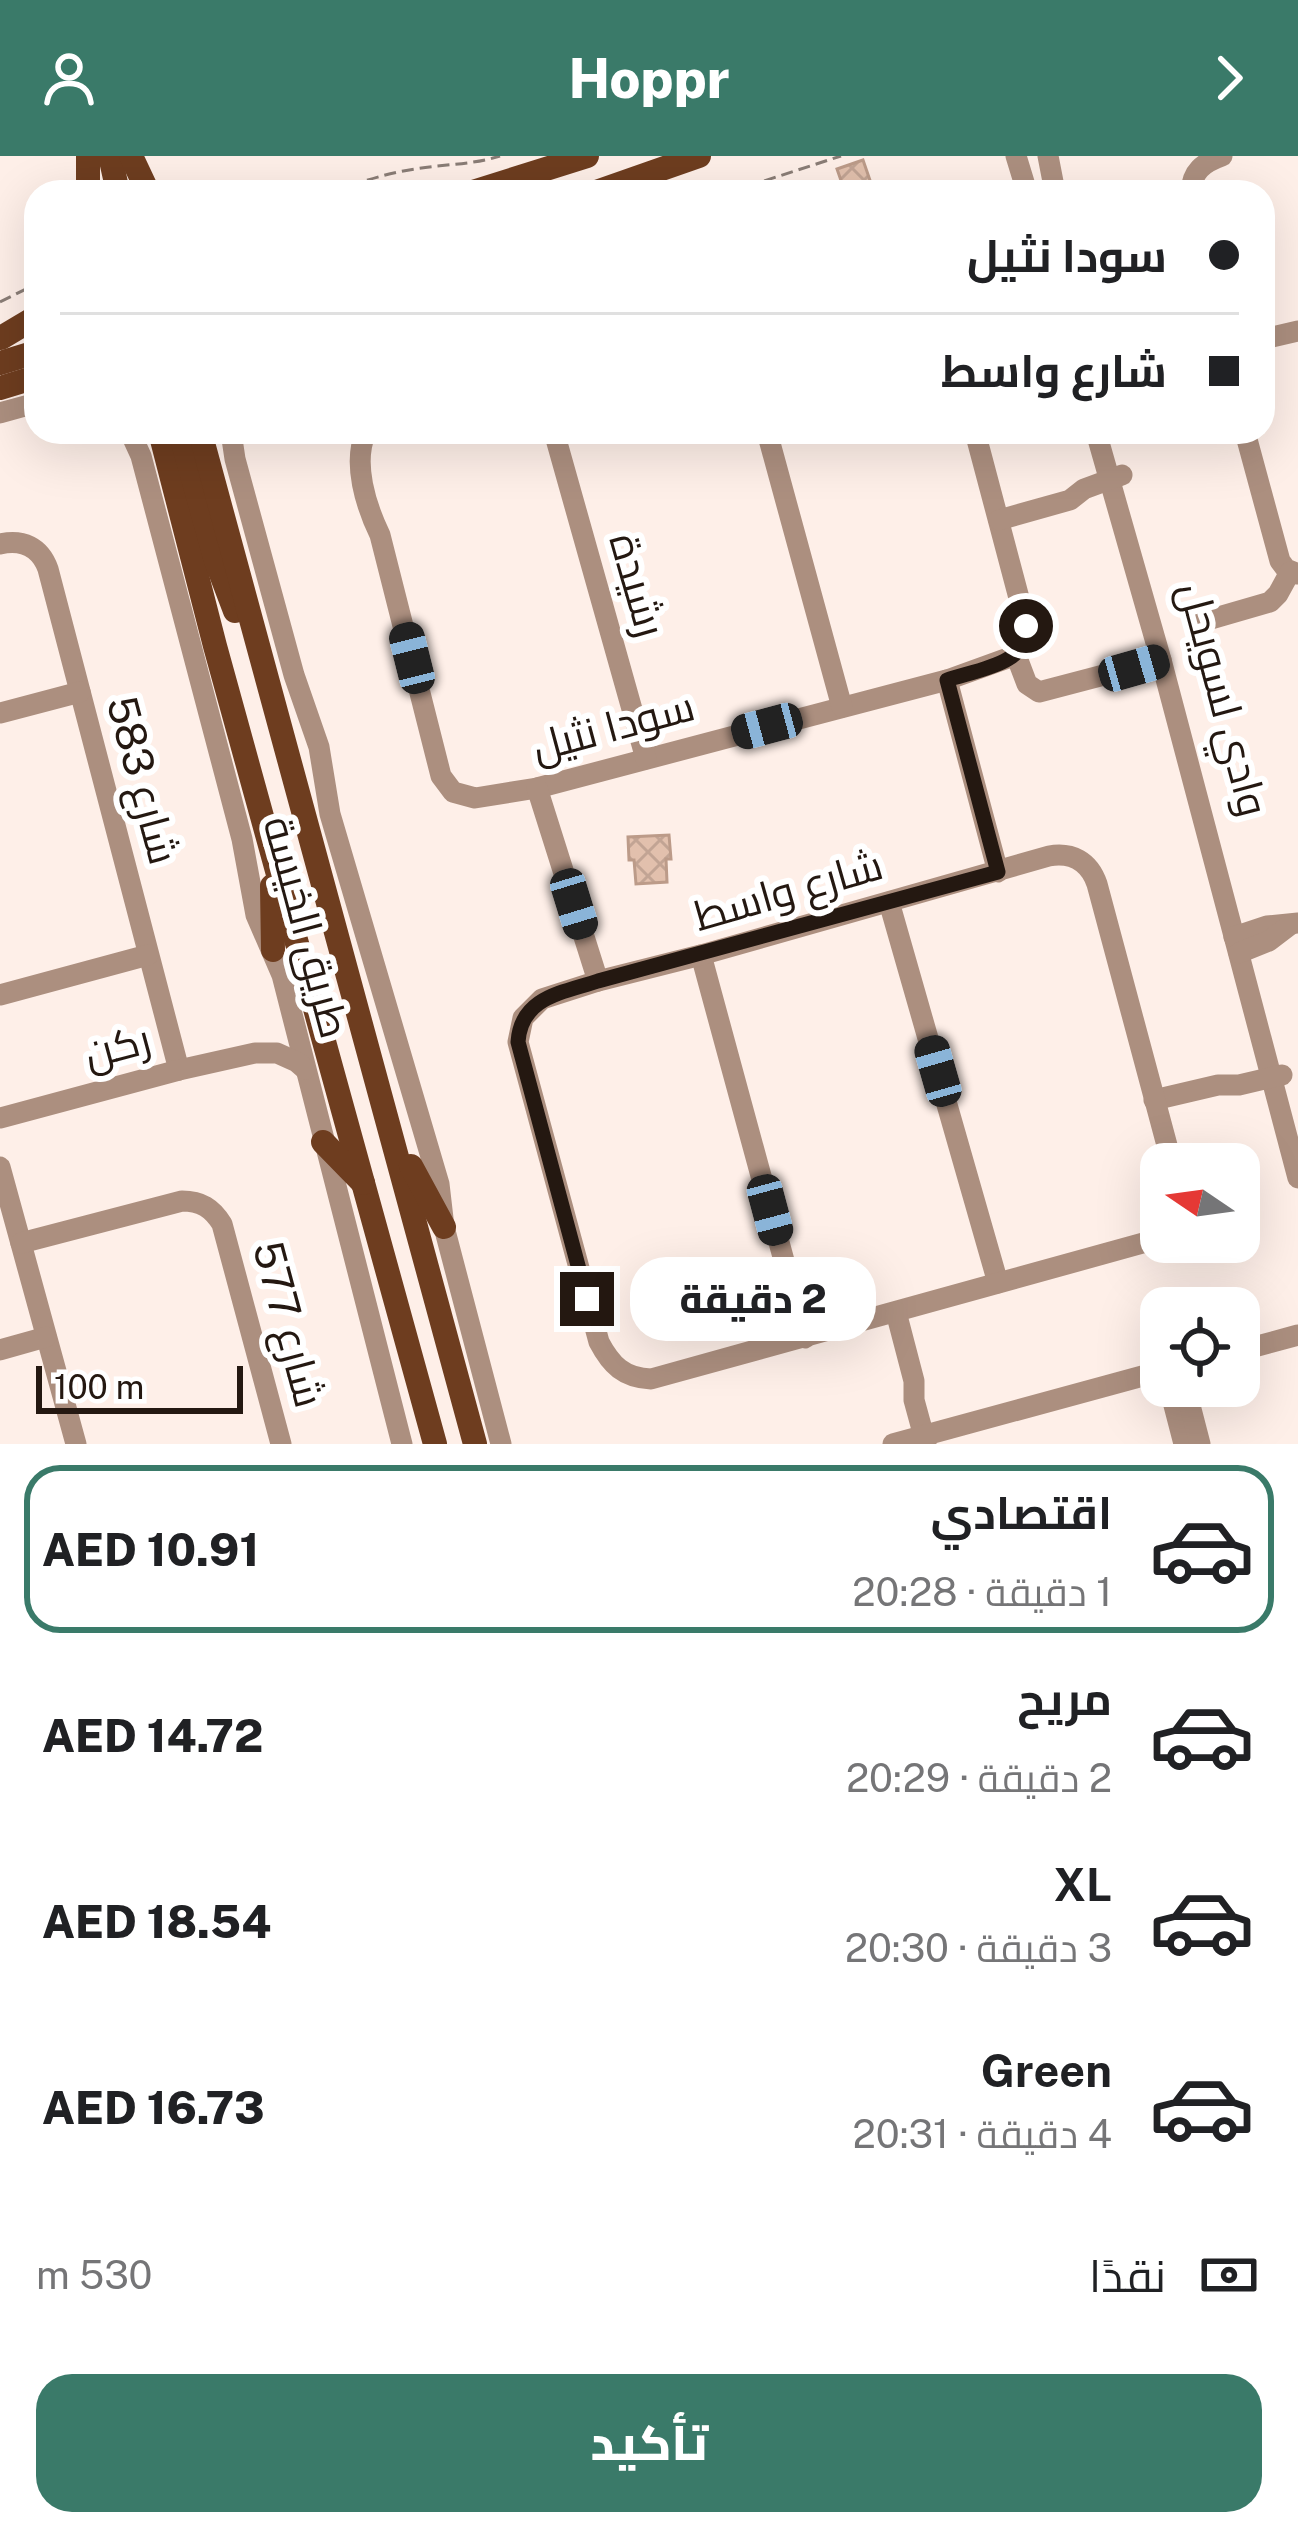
<!DOCTYPE html>
<html lang="ar">
<meta charset="utf-8">
<style>
body{margin:0;font-family:"Public Sans",Cairo,sans-serif;background:#f6f6f6;color:#202124;direction:rtl;height:100vh;display:flex;flex-direction:column;font-size:45px;white-space:nowrap}
*{box-sizing:border-box;margin:0}
p{font-size:39px;color:#757577}
.icon{flex:none;width:66px;height:66px;fill:none;stroke:currentColor;stroke-width:2;stroke-linecap:round;stroke-linejoin:round}
.map{position:relative;height:1288px;overflow:hidden;direction:ltr}
.panel{display:flex;flex-direction:column;background:#fff;flex:1}
.panel>*{flex:none}
.top-card{position:absolute;left:24px;top:24px;width:1251px;height:264px;border-radius:36px;box-shadow:0 12px 48px #0002;direction:rtl;display:grid;align-content:center;height:264px;padding:0 36px;background:#fff}
.needle{width:78px;rotate:283deg}
.tools{position:absolute;left:1140px;top:987px;display:grid;gap:24px}
.tools a{display:grid;place-items:center;width:120px;height:120px;border-radius:24px;background:#fff;box-shadow:0 12px 48px #0002;font-size:60px}
.scale{position:absolute;left:36px;bottom:30px;width:207px;box-sizing:border-box;padding-left:12px;border:6px solid #241811;border-top:0;font-size:33px;line-height:42px;white-space:nowrap;color:#241811;-webkit-text-stroke:9px #fff;paint-order:stroke}
.end{position:absolute;width:54px;height:54px;margin:-27px;border:15px solid #241811;background:#fff;box-shadow:0 0 0 6px #fff}
.from{border-radius:50%}
.bubble{position:absolute;height:84px;border-radius:36px;background:#fff;box-shadow:0 12px 48px #0002;font-size:39px;font-weight:800;line-height:84px;text-align:center;direction:rtl}
.car{position:absolute;width:36px;height:72px;margin:-36px -18px;border-radius:15px;box-shadow:0 0 9px 3px #0007;background:linear-gradient(#222 24%,#8ab4d8 0 40%,#222 0 76%,#8ab4d8 0 86%,#222 0)}
.top-card b{display:flex;align-items:center;gap:42px;height:114px;font-size:45px}
.top-card b+b{border-top:3px solid #e0e0e0}
.top-card i{width:30px;height:30px;background:#202124}
ul{padding:21px 0 0;list-style:none}
li{display:flex;align-items:center;gap:36px;height:168px;margin:0 24px 18px;padding:0 12px;border:6px solid transparent;border-radius:36px}
li div{flex:1}
li b{display:block;font-size:45px}
li em{font-style:normal;font-weight:800}
li.active{border-color:#3a7a69}
li>.icon{width:108px;height:108px;stroke-width:1.5}
.pay{display:flex;align-items:center;gap:30px;height:132px;padding:0 36px;font-size:45px}
.pay p{margin-inline-start:auto}
.action{display:flex;gap:24px;margin-top:auto;padding:24px 36px}
.action a{flex:1;height:138px;border-radius:36px;background:#3a7a69;color:#fff;font-size:48px;font-weight:800;line-height:138px;text-align:center}
header{display:flex;justify-content:space-between;align-items:center;height:156px;padding:0 36px;background:#3a7a69;color:#fff;font-size:54px;font-weight:800}
.map>svg:first-child{display:block}
</style>
<header><svg class="icon" aria-label="forward" viewBox="0 0 24 24"><path d="M9 5l7 7-7 7"/></svg>Hoppr<svg class="icon" aria-label="person" viewBox="0 0 24 24"><circle cx="12" cy="8" r="4"/><path d="M4 21q1-7 8-7t8 7"/></svg></header>
<div class="map">
<svg width="1298" height="1288" viewBox="0 0 1298 1288">
<defs>
<pattern id="building-cross-hatch" width="8" height="8" patternUnits="userSpaceOnUse" patternTransform="scale(3)"><rect width="8" height="8" fill="#e2c0ad"/><path d="M0 0l8 8M0 8l8-8" fill="none" stroke="#c2a494"/></pattern>
</defs>
<rect width="100%" height="100%" fill="#feefe8"/>
<g fill="url(#building-cross-hatch)" stroke="#bc9b89" stroke-width="3">
<polygon points="863,4 874,36 845,36 837,13"/>
<polygon points="669,679 671,703 666,703 667,726 636,728 634,704 629,704 628,681"/>
</g>
<g fill="none" stroke-linecap="round" stroke-linejoin="round">
<g stroke="#8a7d76" stroke-width="3" stroke-dasharray="12 6" stroke-linecap="butt">
<path d="M 333,36 C 360,26 387,17 415,13 C 444,8 472,9 500,0"/>
<polyline points="730,36 841,0"/>
<polyline points="0,146 36,128"/>
</g>
<g stroke="#ac8f7f" stroke-width="21">
<polyline points="1016,0 1027,36"/>
<polyline points="1048,0 1055,36"/>
<path d="M 1191,36 C 1192,15 1203,7 1222,0"/>
<polyline points="1263,183 1298,175"/>
<polyline points="0,257 36,247"/>
<polyline points="130,276 141,300 242,683 256,759 282,819 402,1288"/>
<polyline points="231,276 235,303 294,519 319,591 330,658 439,1028 444,1071 501,1288"/>
<path d="M 366,276 C 352,307 366,350 380,379 L 441,620 L 453,636 L 475,642 L 537,632 L 947,524 L 1016,499 L 1023,492 L 1028,476 L 975,276"/>
<polyline points="554,276 646,603"/>
<polyline points="767,276 842,551"/>
<polyline points="1096,276 1161,504 1298,1022"/>
<polyline points="1245,276 1280,405 1286,413 1298,418"/>
<polyline points="999,364 1070,344 1084,333 1122,319"/>
<path d="M 0,388 C 23,383 40,391 48,413 L 179,914"/>
<polyline points="1194,468 1270,446 1278,438 1290,416"/>
<polyline points="1016,499 1027,528 1039,536 1161,504"/>
<polyline points="947,524 998,716"/>
<polyline points="0,557 80,536"/>
<polyline points="537,632 598,825"/>
<polyline points="889,746 998,1127"/>
<polyline points="1234,781 1267,770 1298,767"/>
<polyline points="1239,797 1269,785 1290,769"/>
<polyline points="701,799 805,1182"/>
<polyline points="0,839 148,799"/>
<polyline points="1154,944 1218,929 1239,929 1282,919"/>
<polyline points="0,962 179,914 255,897 277,897 297,906 305,913"/>
<polyline points="0,1011 76,1288"/>
<path d="M 1161,1082 L 651,1223 C 624,1222 611,1209 599,1186 L 518,886 L 523,862 L 542,843 L 598,825 L 701,799 L 1049,700 C 1072,696 1089,705 1097,728 L 1172,1008"/>
<path d="M 21,1087 L 182,1045 C 201,1045 212,1052 222,1068 L 281,1288"/>
<polyline points="896,1156 914,1225 914,1244 926,1288"/>
<polyline points="0,1194 46,1181"/>
<polyline points="1239,1195 1298,1179"/>
<polyline points="1169,1230 1184,1288"/>
<polyline points="1185,1230 1200,1288"/>
<polyline points="893,1288 1161,1215"/>
</g>
<g stroke="#6e3d1f" stroke-width="24">
<polyline points="110,0 118,36"/>
<polyline points="131,0 148,36"/>
<polyline points="88,36 88,1"/>
<polyline points="473,36 587,0"/>
<polyline points="596,36 699,0"/>
<polyline points="1,182 36,161"/>
<polyline points="0,207 36,196"/>
<polyline points="0,232 36,221"/>
<polyline points="160,276 215,490 435,1288"/>
<polyline points="180,276 216,405 235,455"/>
<polyline points="200,276 475,1288"/>
<polyline points="272,730 273,794"/>
<polyline points="323,986 363,1027"/>
<polyline points="411,1010 444,1071"/>
</g>
</g>
<g fill="none" stroke-linecap="round" stroke-linejoin="round">
<path stroke="#241811" stroke-width="15" d="M 587,1143 L 518,886 C 521,841 562,837 598,825 L 998,716 L 947,524 C 976,514 1031,508 1026,470"/>
</g>
<g text-anchor="middle" stroke-width="12" stroke-linejoin="round" paint-order="stroke">
<g font-size="42" fill="#241811" stroke="#fff">
<text transform="translate(638 429) rotate(74)" y="15">رشيدة</text>
<text transform="translate(1224 543) rotate(75)" y="15">وادي لسويحل</text>
<text transform="translate(613 570) rotate(-15)" y="15">سودا نثيل</text>
<text transform="translate(143 624) rotate(75)" y="15">شارع 583</text>
<text transform="translate(788 734) rotate(-16)" y="15">شارع واسط</text>
<text transform="translate(307 771) rotate(75)" y="15">طريق الخيسة</text>
<text transform="translate(117 890) rotate(-15)" y="15">ركن</text>
<text transform="translate(289 1168) rotate(75)" y="15">شارع 577</text>
</g>
</g>
</svg>
<div class="tools">
<a><svg class="needle" viewBox="-14 -14 28 28"><path d="M0-13l5 13h-10z" fill="#e53935"/><path d="M0 13l5-13h-10z" fill="#757577"/></svg></a>
<a><svg class="icon" aria-label="locate" viewBox="0 0 24 24"><circle cx="12" cy="12" r="6"/><path d="M12 2v4M12 18v4M2 12h4M18 12h4"/></svg></a>
</div>
<div class="scale">100 m</div>
<i class="end from" style="left:1026px;top:470px"></i>
<i class="end" style="left:587px;top:1143px"></i>
<div class="bubble" style="left:630px;top:1101px;width:246px">2 دقيقة</div>
<i class="car" style="left:412px;top:502px;rotate:346deg"></i>
<i class="car" style="left:1134px;top:512px;rotate:74deg"></i>
<i class="car" style="left:767px;top:570px;rotate:255deg"></i>
<i class="car" style="left:574px;top:748px;rotate:163deg"></i>
<i class="car" style="left:938px;top:915px;rotate:344deg"></i>
<i class="car" style="left:770px;top:1054px;rotate:165deg"></i>
<div class="top-card">
<b><i class="from"></i>سودا نثيل</b>
<b><i></i>شارع واسط</b>
</div>
</div>
<section class="panel">
<ul>
<li class="active"><svg class="icon" aria-label="car" viewBox="0 0 24 24"><path d="M5 17H2v-5l4-1 3-4h7l3 4 3 1v5h-3M9 17h6M6 11h13"/><circle cx="7" cy="17" r="2"/><circle cx="17" cy="17" r="2"/></svg><div><b>اقتصادي</b><p>1 دقيقة · 20:28</p></div><em>AED 10.91</em></li>
<li><svg class="icon" aria-label="car" viewBox="0 0 24 24"><path d="M5 17H2v-5l4-1 3-4h7l3 4 3 1v5h-3M9 17h6M6 11h13"/><circle cx="7" cy="17" r="2"/><circle cx="17" cy="17" r="2"/></svg><div><b>مريح</b><p>2 دقيقة · 20:29</p></div><em>AED 14.72</em></li>
<li><svg class="icon" aria-label="car" viewBox="0 0 24 24"><path d="M5 17H2v-5l4-1 3-4h7l3 4 3 1v5h-3M9 17h6M6 11h13"/><circle cx="7" cy="17" r="2"/><circle cx="17" cy="17" r="2"/></svg><div><b>XL</b><p>3 دقيقة · 20:30</p></div><em>AED 18.54</em></li>
<li><svg class="icon" aria-label="car" viewBox="0 0 24 24"><path d="M5 17H2v-5l4-1 3-4h7l3 4 3 1v5h-3M9 17h6M6 11h13"/><circle cx="7" cy="17" r="2"/><circle cx="17" cy="17" r="2"/></svg><div><b>Green</b><p>4 دقيقة · 20:31</p></div><em>AED 16.73</em></li>
</ul>
<div class="pay"><svg class="icon" aria-label="cash" viewBox="0 0 24 24"><path d="M3 7h18v10H3z"/><circle cx="12" cy="12" r="2"/></svg>نقدًا<p>530 m</p></div>
<div class="action"><a>تأكيد</a></div>
</section>
